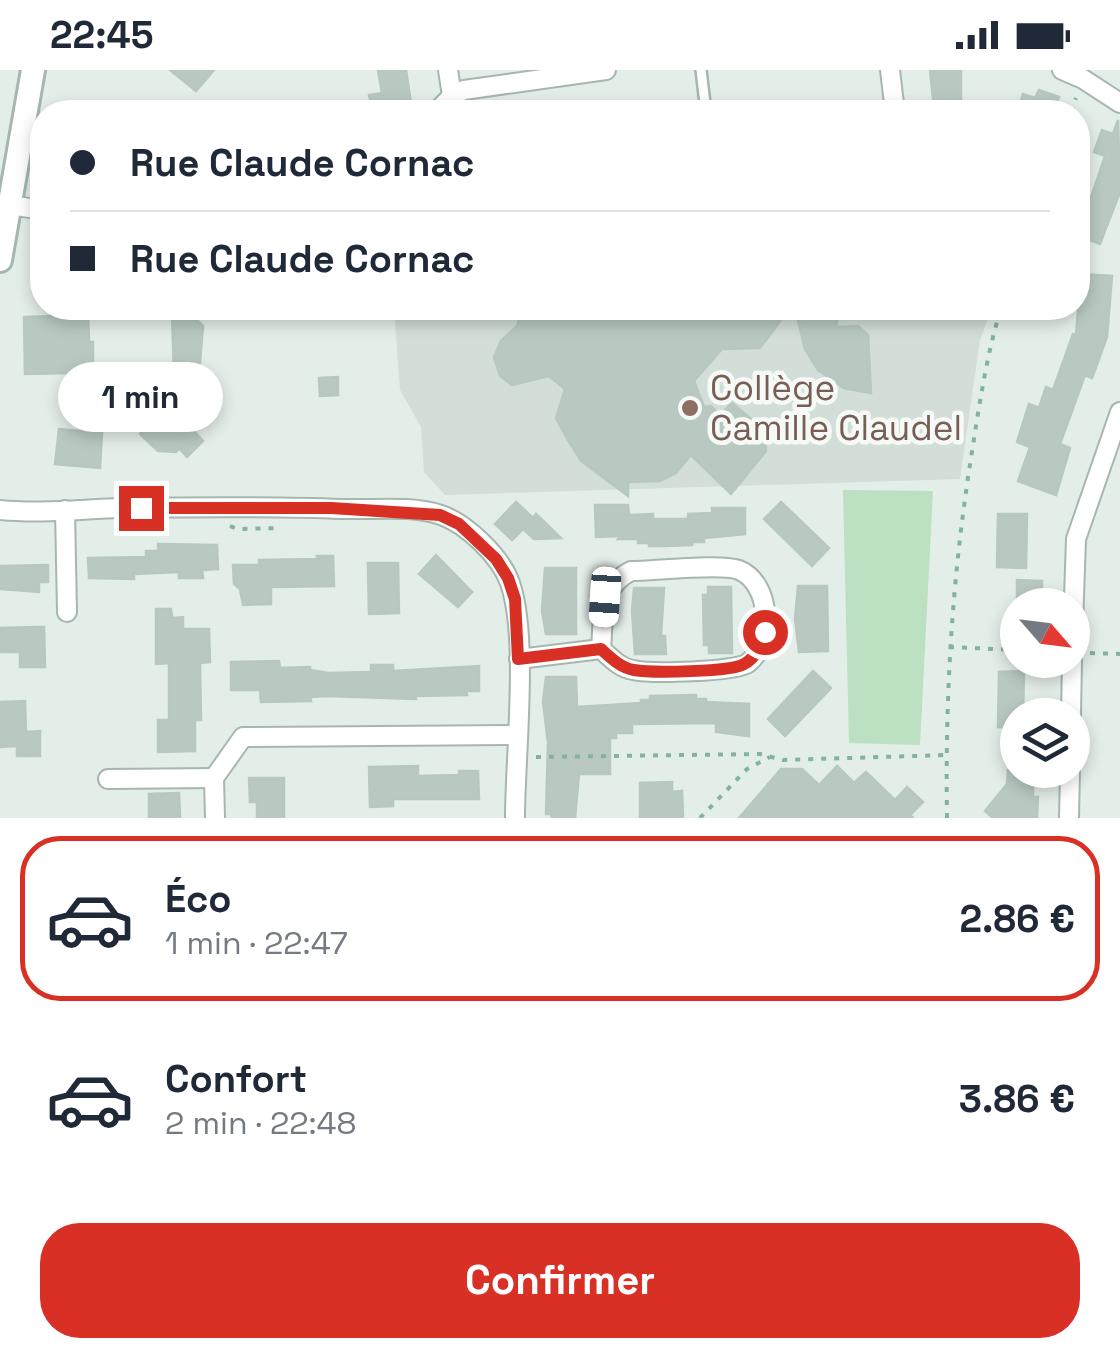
<!DOCTYPE html>
<html lang="fr">
<meta charset="utf-8">
<style>
body{margin:0;font-family:"Space Grotesk",sans-serif;background:#f6f6f7;color:#1f2937;height:100vh;display:flex;flex-direction:column;font-size:38px;white-space:nowrap}
*{box-sizing:border-box;margin:0}
p{font-size:32px;color:#747a83}
.icon{flex:none;width:55px;height:55px;fill:none;stroke:currentColor;stroke-width:2;stroke-linecap:round;stroke-linejoin:round}
.map{position:relative;height:748px;overflow:hidden}
.drawer{display:flex;flex-direction:column;background:#fff;flex:1}
.drawer>*{flex:none}
.guide{position:absolute;left:30px;top:30px;width:1060px;height:220px;border-radius:40px;box-shadow:0 5px 15px #0003;display:grid;align-content:center;height:220px;padding:0 40px;background:#fff}
.needle{width:65px;rotate:118deg}
.buttons{position:absolute;left:1000px;top:518px;display:grid;gap:20px}
.buttons a{display:grid;place-items:center;width:90px;height:90px;border-radius:50%;background:#fff;box-shadow:0 5px 15px #0003;font-size:50px}
.end{position:absolute;width:45px;height:45px;margin:-22px;border:12px solid #d93025;background:#fff;box-shadow:0 0 0 5px #fff}
.from{border-radius:50%}
.bubble{position:absolute;height:70px;border-radius:35px;background:#fff;box-shadow:0 5px 15px #0003;font-size:32px;font-weight:800;line-height:70px;text-align:center}
.car{position:absolute;width:30px;height:60px;margin:-30px -15px;border-radius:12px;box-shadow:0 0 8px 2px #0007;background:linear-gradient(#fff 24%,#345 0 40%,#fff 0 76%,#345 0 86%,#fff 0)}
.guide b{display:flex;align-items:center;gap:35px;height:95px;font-size:38px}
.guide b+b{border-top:2px solid #e0e1e3}
.guide i{width:25px;height:25px;background:#1f2937}
ul{padding:18px 0 0;list-style:none}
li{display:flex;align-items:center;gap:30px;height:165px;margin:0 20px 15px;padding:0 20px;border:5px solid transparent;border-radius:40px}
li div{flex:1}
li b{display:block;font-size:38px}
li em{font-style:normal;font-weight:800}
li.selected{border-color:#d93025}
li>.icon{width:90px;height:90px;stroke-width:1.5}
.button{display:flex;gap:20px;margin-top:auto;padding:20px 40px}
.button a{flex:1;height:115px;border-radius:40px;background:#d93025;color:#fff;font-size:40px;font-weight:800;line-height:115px;text-align:center}
.status{display:flex;justify-content:space-between;align-items:center;height:70px;padding:0 50px;background:#fff;direction:ltr}
.status svg{height:28px;fill:currentColor}
.map>svg:first-child{display:block}
</style>
<div class="status"><b>22:45</b><svg viewBox="0 0 49 12"><path d="M0 12V9h3v3zM5 12V6h3v6zM10 12V3h3v9zM15 12V0h3v12zM26 1h20v11H26zM47 4h2v5h-2z"/></svg></div>
<div class="map">
<svg width="1120" height="748" viewBox="0 0 1120 748">
<rect width="100%" height="100%" fill="#e4eee8"/>
<polygon fill="#d2ded7" points="394,238 992,238 980,270 960,409 445,425 424,402 421,357 400,320"/>
<polygon fill="#bce0c2" points="843,420 933,421 920,675 849,673"/>
<g fill="#b9c9c1" stroke="#b6c8bf" stroke-width="2.5">
<polygon points="170,0 214,0 196,21"/>
<polygon points="378,0 406,0 411,33 393,36 393,42 373,42 369,25 382,23"/>
<polygon points="930,0 961,0 961,38 934,38"/>
<polygon points="1039,20 1059,27 1056,35 1069,40 1068,42 1017,42 1023,24 1035,28"/>
<polygon points="1118,50 1120,122 1100,174 1078,166 1105,86 1094,82 1102,60 1113,64"/>
<polygon points="1081,204 1112,206 1107,267 1092,308 1085,305 1060,374 1070,378 1056,425 1018,411 1030,377 1017,372 1029,334 1039,338 1046,317 1053,320 1073,264 1076,265"/>
<polygon points="523,238 790,238 760,278 722,279 694,311 704,337 711,336 720,345 732,333 764,360 766,381 731,424 691,385 676,403 660,411 628,412 628,426 581,391 568,370 556,348 565,319 549,306 512,315 500,306 494,287 501,271 517,256"/>
<polygon points="795,238 836,238 837,257 858,256 868,265 871,323 844,318 818,300 805,279"/>
<polygon points="190,243 203,256 199,304 174,305 172,244"/>
<polygon points="88,245 89,272 93,272 93,315 71,303 25,304 24,247"/>
<polygon points="338,307 338,325 320,326 319,308"/>
<polygon points="82,328 104,330 100,398 55,394 59,359 81,361"/>
<polygon points="179,345 203,371 187,387 179,378 176,382 158,381 140,364 158,346 168,356"/>
<polygon points="516,432 533,448 536,444 561,468 534,469 523,459 512,470 495,454"/>
<polygon points="781,432 829,478 812,496 764,449"/>
<polygon points="595,435 628,435 629,445 653,444 653,449 688,449 688,444 712,443 712,438 745,438 745,464 704,468 704,472 693,472 692,475 665,476 649,476 649,473 638,473 638,469 618,469 620,466 596,467"/>
<polygon points="998,444 1027,444 1026,498 997,497"/>
<polygon points="158,474 217,475 218,499 202,500 203,508 179,508 179,502 134,504 134,509 89,508 88,488 146,487 146,481 158,481"/>
<polygon points="436,485 472,522 458,537 419,504"/>
<polygon points="317,486 333,486 334,516 271,517 271,534 243,535 240,519 234,514 233,495 259,495 259,490 317,489"/>
<polygon points="368,493 398,493 399,543 369,544"/>
<polygon points="48,495 48,512 39,512 39,522 0,519 0,496"/>
<polygon points="545,498 576,498 576,564 546,564 542,541"/>
<polygon points="1017,510 1042,511 1042,535 1017,535"/>
<polygon points="798,516 827,516 828,581 799,582 795,549"/>
<polygon points="708,517 731,517 732,583 709,583 709,575 704,575 703,525 708,525"/>
<polygon points="634,518 664,518 661,566 665,566 666,584 635,584 632,541"/>
<polygon points="156,539 171,539 172,548 183,547 183,559 209,559 210,592 200,593 201,650 195,650 195,681 158,682 158,650 169,650 169,593 156,594"/>
<polygon points="35,557 44,557 45,597 20,597 20,582 0,582 0,558"/>
<polygon points="279,591 280,598 310,597 310,600 328,603 371,602 371,595 393,595 393,601 479,596 479,621 466,621 467,625 415,626 416,629 328,626 310,627 311,631 261,632 260,620 231,620 231,592"/>
<polygon points="813,601 831,618 785,666 768,649"/>
<polygon points="1024,601 1023,645 1018,645 1018,658 998,657 999,602"/>
<polygon points="546,607 576,607 577,637 641,633 641,630 650,630 650,626 696,625 696,629 706,629 706,632 749,634 749,666 716,662 716,653 632,654 632,663 616,663 616,668 610,668 610,704 579,704 575,748 552,748 551,744 546,744 548,673 543,632"/>
<polygon points="25,631 26,662 40,661 40,686 17,686 17,676 1,677 0,632"/>
<polygon points="418,696 418,706 459,705 459,701 478,701 479,729 393,729 393,736 370,737 369,697"/>
<polygon points="837,696 854,713 866,702 895,730 907,717 923,732 910,745 913,748 739,748 781,699 802,699 819,715"/>
<polygon points="1008,700 1033,700 1033,727 1038,727 1037,748 993,748 985,741 1007,714"/>
<polygon points="249,708 284,708 284,748 257,748 257,732 250,732"/>
<polygon points="672,712 672,722 682,721 683,748 640,748 640,713"/>
<polygon points="179,723 180,748 149,748 149,724"/>
</g>
<g fill="none" stroke-linecap="round" stroke-linejoin="round">
<g stroke="#a6b7af" stroke-width="14">
<polyline id="service" points="701,0 706,42"/>
</g>
<g stroke="#a6b7af" stroke-width="22">
<g id="minor">
<polyline points="448,0 452,26"/>
<polyline points="890,0 895,42"/>
<polyline points="1062,0 1083,9 1120,33"/>
<polyline points="436,42 452,26 464,20 606,0"/>
<polyline points="10,135 42,140"/>
<path d="M 0,440 C 40,444 82,439 122,438 C 195,437 269,436 342,439 C 373,440 412,435 441,445 C 467,454 501,487 510,513 C 529,568 515,685 515,748"/>
<polyline points="65,440 67,542"/>
<polyline points="1072,585 1076,469 1120,342"/>
<path d="M 519,589 L 601,579 C 611,588 620,598 633,600 C 650,604 736,602 748,593 C 774,572 771,513 739,500 C 722,493 654,501 631,501 C 598,518 604,546 601,579"/>
<polyline points="1071,645 1072,590"/>
<polyline points="108,709 214,708"/>
<polyline points="215,748 214,708 243,667 516,665"/>
<polyline points="1069,748 1070,700"/>
</g>
</g>
<g stroke="#a6b7af" stroke-width="28">
<polyline id="tertiary" points="0,190 33,0"/>
</g>
<g stroke="#82b39f" stroke-width="4" stroke-dasharray="5 8" stroke-linecap="butt">
<polyline points="1071,42 1076,28"/>
<polyline points="230,456 238,459 280,458"/>
<polyline points="949,577 1018,580"/>
<polyline points="1090,583 1120,584"/>
<polyline points="536,687 760,684 783,690 946,685"/>
<polyline points="700,748 747,699 770,687"/>
<path d="M 947,748 C 945,627 952,508 971,388 C 979,337 986,287 1001,238"/>
</g>
<use href="#service" stroke="#fff" stroke-width="9"/>
<use href="#minor" stroke="#fff" stroke-width="18"/>
<use href="#tertiary" stroke="#fff" stroke-width="22"/>
</g>
<g fill="none" stroke-linecap="round" stroke-linejoin="round">
<path stroke="#d93025" stroke-width="12" d="M 141,438 L 331,438 L 440,445 L 459,454 L 496,489 L 508,508 L 515,529 L 518,589 L 601,579 C 611,588 621,598 634,600 C 651,603 732,602 744,594 C 756,588 761,574 765,562"/>
</g>
<circle fill="#8d6e63" stroke="#f5faf7" stroke-width="4" cx="690" cy="338" r="10"/>
<g text-anchor="middle" stroke-width="9" stroke-linejoin="round" paint-order="stroke">
<g font-size="35" fill="#785e54" stroke="#f5faf7" text-anchor="start">
<text x="710" y="330">Collège<tspan x="710" dy="40">Camille Claudel</tspan></text>
</g>
</g>
</svg>
<div class="buttons">
<a><svg class="needle" viewBox="-14 -14 28 28"><path d="M0-13l5 13h-10z" fill="#e53935"/><path d="M0 13l5-13h-10z" fill="#747a83"/></svg></a>
<a><svg class="icon" aria-label="layers" viewBox="0 0 24 24"><path d="M12 4l9 5-9 5-9-5zM3 14l9 5 9-5"/></svg></a>
</div>
<i class="end from" style="left:765px;top:562px"></i>
<i class="end" style="left:141px;top:438px"></i>
<div class="bubble" style="left:58px;top:292px;width:165px">1 min</div>
<i class="car" style="left:605px;top:527px;rotate:184deg"></i>
<div class="guide">
<b><i class="from"></i>Rue Claude Cornac</b>
<b><i></i>Rue Claude Cornac</b>
</div>
</div>
<section class="drawer">
<ul>
<li class="selected"><svg class="icon" aria-label="car" viewBox="0 0 24 24"><path d="M5 17H2v-5l4-1 3-4h7l3 4 3 1v5h-3M9 17h6M6 11h13"/><circle cx="7" cy="17" r="2"/><circle cx="17" cy="17" r="2"/></svg><div><b>Éco</b><p>1 min · 22:47</p></div><em>2.86 €</em></li>
<li><svg class="icon" aria-label="car" viewBox="0 0 24 24"><path d="M5 17H2v-5l4-1 3-4h7l3 4 3 1v5h-3M9 17h6M6 11h13"/><circle cx="7" cy="17" r="2"/><circle cx="17" cy="17" r="2"/></svg><div><b>Confort</b><p>2 min · 22:48</p></div><em>3.86 €</em></li>
</ul>
<div class="button"><a>Confirmer</a></div>
</section>
